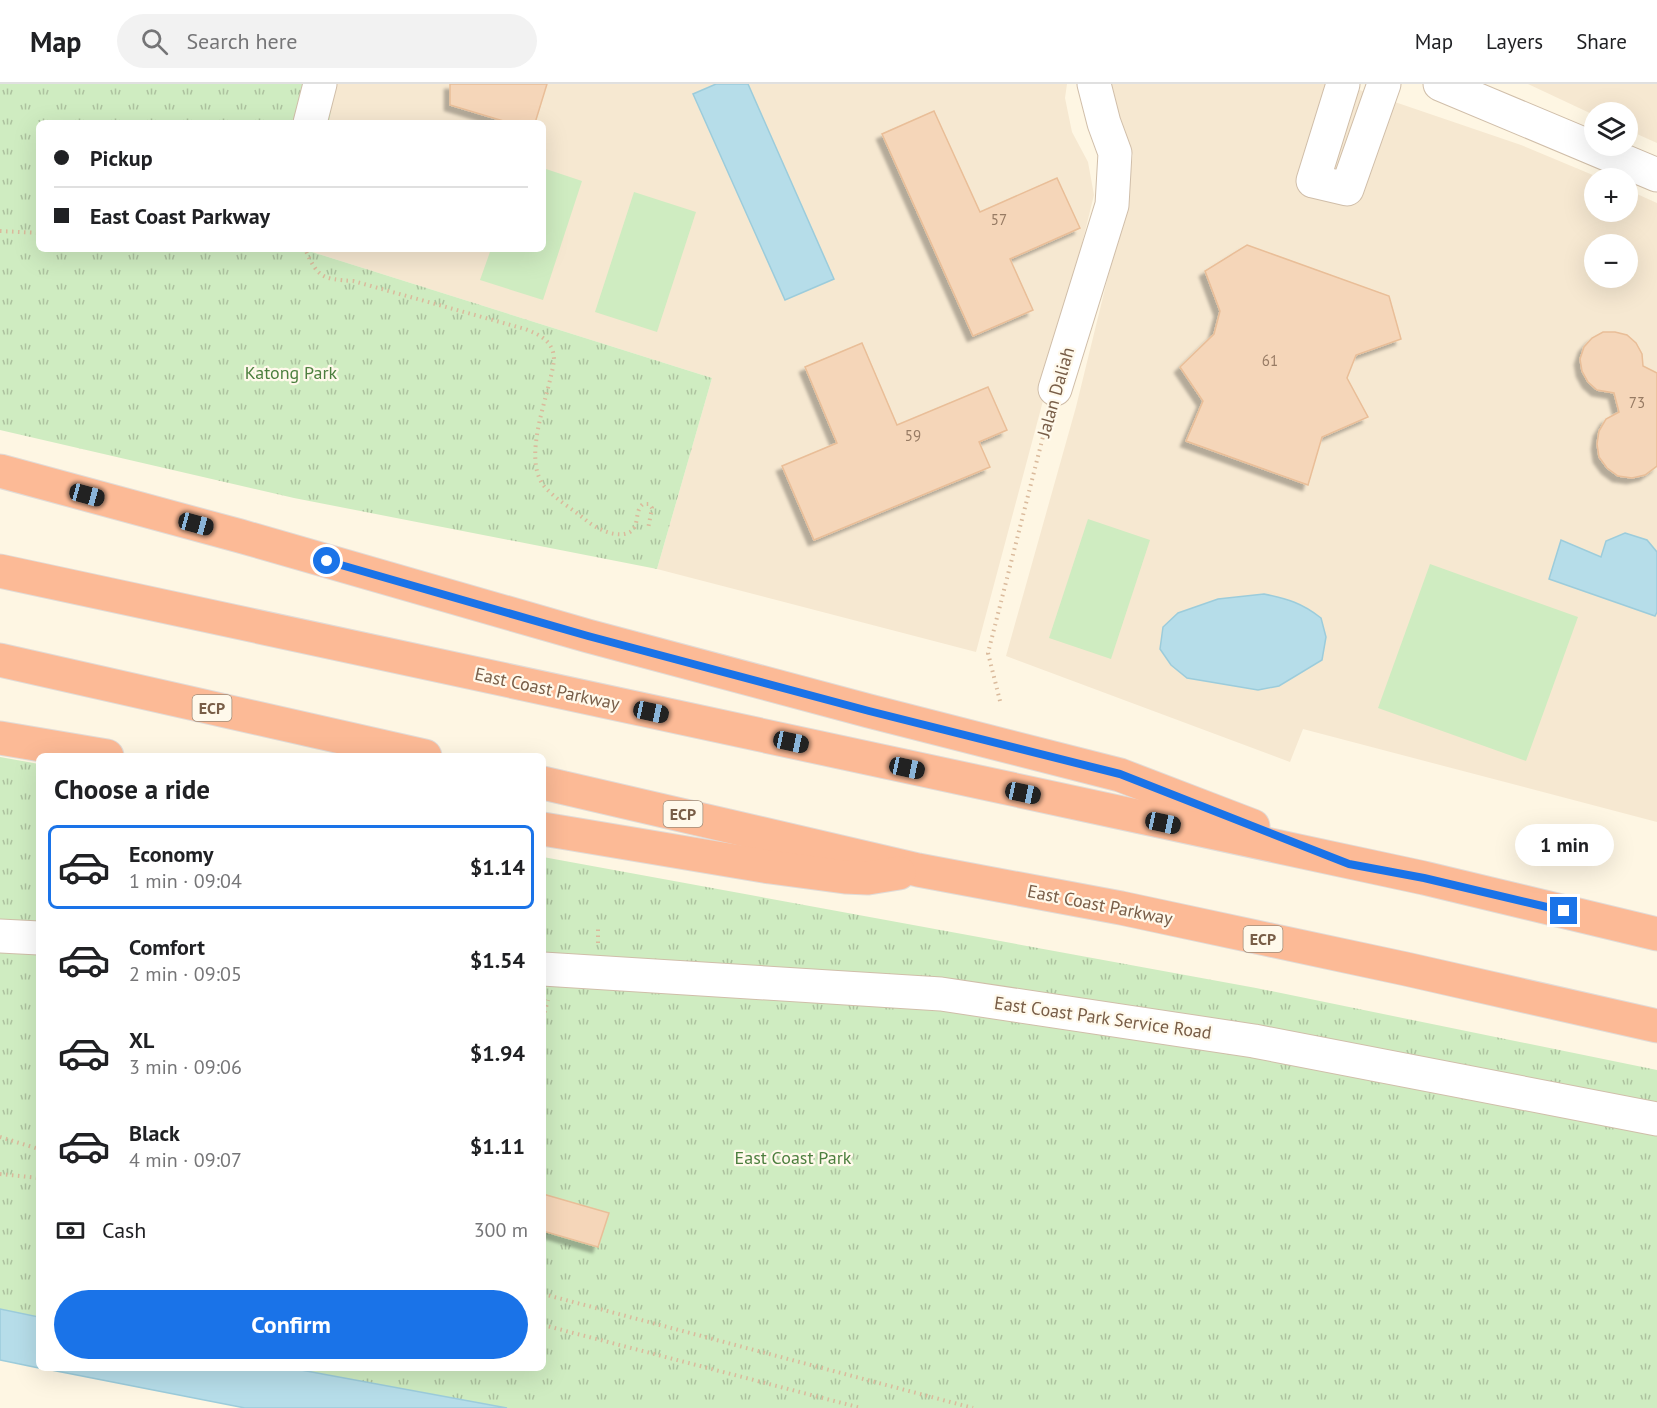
<!DOCTYPE html>
<meta charset="utf-8">
<style>
body{margin:0;font-family:"PT Sans",sans-serif;background:#f2f2f2;color:#202124;height:100vh;display:flex;flex-direction:column;font-size:22px;white-space:nowrap}
*{box-sizing:border-box;margin:0}
p{font-size:20px;color:#757577}
.icon{flex:none;width:33px;height:33px;fill:none;stroke:currentColor;stroke-width:2;stroke-linecap:round;stroke-linejoin:round}
.map{position:relative;flex:1;overflow:hidden}
.side{position:absolute;left:36px;top:669px;width:510px;height:618px;display:flex;flex-direction:column;background:#fff;border-radius:9px;box-shadow:0 6px 24px #0002}
.side>*{flex:none}
.banner{position:absolute;left:36px;top:36px;width:510px;height:132px;border-radius:9px;box-shadow:0 6px 24px #0002;display:grid;align-content:center;height:132px;padding:0 18px;background:#fff}
.tools{position:absolute;left:1584px;top:18px;display:grid;gap:12px}
.tools a{display:grid;place-items:center;width:54px;height:54px;border-radius:50%;background:#fff;box-shadow:0 6px 24px #0002;font-size:30px}
.end{position:absolute;width:27px;height:27px;margin:-14px;border:8px solid #1a73e8;background:#fff;box-shadow:0 0 0 3px #fff}
.from{border-radius:50%}
.bubble{position:absolute;height:42px;border-radius:21px;background:#fff;box-shadow:0 6px 24px #0002;font-size:20px;font-weight:800;line-height:42px;text-align:center}
.car{position:absolute;width:18px;height:36px;margin:-18px -9px;border-radius:8px;box-shadow:0 0 4px 2px #0007;background:linear-gradient(#222 24%,#8ab4d8 0 40%,#222 0 76%,#8ab4d8 0 86%,#222 0)}
.banner b{display:flex;align-items:center;gap:21px;height:57px;font-size:22px}
.banner b+b{border-top:2px solid #e0e0e0}
.banner i{width:15px;height:15px;background:#202124}
ul{padding:0;list-style:none}
li{display:flex;align-items:center;gap:18px;height:84px;margin:0 12px 9px;padding:0 6px;border:3px solid transparent;border-radius:9px}
li div{flex:1}
li b{display:block;font-size:22px}
li em{font-style:normal;font-weight:800}
li.current{border-color:#1a73e8}
li>.icon{width:54px;height:54px;stroke-width:1.5}
h2{padding:0 18px;font-size:27px;line-height:72px}
.pay{display:flex;align-items:center;gap:15px;height:66px;padding:0 18px;font-size:22px}
.pay p{margin-inline-start:auto}
.primary-button{display:flex;gap:12px;margin-top:auto;padding:12px 18px}
.primary-button a{flex:1;height:69px;border-radius:36px;background:#1a73e8;color:#fff;font-size:24px;font-weight:800;line-height:69px;text-align:center}
header{display:flex;align-items:center;gap:36px;box-sizing:border-box;height:84px;padding:0 30px;background:#fff;border-bottom:2px solid #e0e0e0}
header strong{font-size:28px}
nav{display:flex;gap:33px;margin-inline-start:auto;font-size:21px}
.search{width:420px;height:54px;background:#f2f2f2;display:flex;align-items:center;gap:15px;box-sizing:border-box;padding:0 21px;border-radius:33px;color:#757577;font-size:22px}
.map>svg:first-child{display:block}
</style>
<header>
<strong>Map</strong>
<div class="search"><svg class="icon" aria-label="search" viewBox="0 0 24 24"><circle cx="10" cy="10" r="6"/><path d="M15 15l6 6"/></svg>Search here</div>
<nav><a>Map</a><a>Layers</a><a>Share</a></nav>
</header>
<div class="map">
<svg width="1657" height="1324" viewBox="0 0 1657 1324">
<defs>
<pattern id="park-tufts" width="24" height="20" patternUnits="userSpaceOnUse" patternTransform="scale(1.5)"><rect width="24" height="20" fill="#cfecc1"/><path d="M3 7l-1-3M5 7V3M7 7l1-3M15 17l-1-3M17 17v-4M19 17l1-3" fill="none" stroke="#adc29f"/></pattern>
<filter id="shadow"><feDropShadow dx="-5.5" dy="5.5" stdDeviation="1.5" flood-color="#0004"/></filter>
</defs>
<rect width="100%" height="100%" fill="#fef6e3"/>
<g fill="#f6e8d1" fill-rule="evenodd">
<polygon points="335,0 1067,0 1065,14 1072,48 1088,78 1094,111 1044,313 976,568 657,485 712,294 309,167 309,165 543,165 543,39 329,39"/>
<path d="M 1109,0 L 1342,0 L 1521,61 L 1600,94 L 1594,94 L 1594,128 L 1628,128 L 1628,106 L 1657,119 L 1657,738 L 1303,645 L 1290,678 L 1006,572 L 1076,323 L 1126,119 L 1133,71 L 1119,39 ZM 1594,160 L 1628,160 L 1628,194 L 1594,194 Z"/>
<polygon points="1528,0 1657,0 1657,59 1628,46 1628,28 1594,28 1594,31"/>
</g>
<g fill="#cfecc1">
<polygon points="543,84 582,97 543,216 480,196 491,165 543,165"/>
<polygon points="634,108 696,128 657,248 595,228"/>
<polygon points="1088,435 1150,456 1111,575 1049,554"/>
<polygon points="1430,480 1578,533 1526,677 1378,624"/>
</g>
<g fill="url(#park-tufts)">
<polygon points="0,0 335,0 329,39 39,39 39,165 309,165 309,167 712,294 657,485 294,414 0,346"/>
<polygon points="0,673 39,680 39,1233 0,1225"/>
<polygon points="543,773 1256,904 1657,986 1657,1324 507,1324 290,1284 543,1284"/>
</g>
<g fill="#b6dde9" stroke="#9cccdb" stroke-width="1.5">
<polygon points="716,0 748,0 834,195 785,216 693,10"/>
<polygon points="1625,449 1647,456 1657,468 1657,528 1655,532 1549,495 1561,456 1601,473 1606,457"/>
<path d="M 1264,510 C 1288,515 1302,519 1321,534 L 1326,553 L 1322,576 L 1279,602 L 1258,606 L 1187,594 L 1171,581 L 1160,565 L 1163,543 L 1178,529 L 1218,515 Z"/>
<polygon points="0,1225 39,1233 39,1284 0,1276"/>
<polygon points="41,1284 290,1284 507,1324 245,1324"/>
</g>
<g fill="#f5d6b9" stroke="#e9be98" stroke-width="1.5" filter="url(#shadow)">
<polygon points="450,0 547,0 535,39 510,39 450,21"/>
<polygon points="934,27 980,128 1057,94 1080,144 1010,175 1033,226 973,252 882,50"/>
<polygon points="1247,161 1389,212 1401,255 1356,271 1347,294 1368,333 1322,353 1308,401 1186,357 1203,317 1180,283 1214,250 1220,227 1205,187"/>
<polygon points="1603,248 1615,248 1627,251 1636,259 1642,270 1643,282 1657,289 1657,382 1645,391 1632,394 1618,392 1607,384 1599,373 1597,360 1599,347 1606,335 1619,328 1614,309 1597,306 1588,298 1582,287 1580,275 1584,263 1592,254"/>
<polygon points="862,259 897,341 988,303 1007,346 979,358 990,383 814,456 782,382 837,359 805,283"/>
<polygon points="543,1110 609,1129 598,1163 543,1147"/>
</g>
<g fill="none" stroke-linecap="round" stroke-linejoin="round">
<g stroke="#d0bea9" stroke-width="35">
<g id="minor">
<polyline points="1343,0 1313,97 1347,105 1384,0"/>
<polyline points="1440,0 1657,91"/>
<polyline points="310,39 320,0"/>
<polyline points="1055,305 1112,121 1115,69 1104,39 1094,0"/>
<polyline points="0,852 39,854"/>
<polyline points="543,885 941,910 1254,957 1657,1035"/>
</g>
</g>
<g stroke="#e1dbd7" stroke-width="35">
<g id="highway">
<polyline points="0,387 240,452 588,552 869,627 1120,691 1253,742"/>
<polyline points="0,487 1424,794 1657,850"/>
<polyline points="0,576 425,672"/>
<polyline points="0,654 107,672"/>
<polyline points="543,699 918,786 1121,824 1406,885 1657,942"/>
<polyline points="543,745 770,783 845,793 868,794 899,789"/>
</g>
</g>
<g stroke="#daba9c" stroke-width="4" stroke-dasharray="1.5 4.5" stroke-linecap="butt">
<polyline points="0,147 39,149"/>
<path d="M 302,165 L 305,165 C 318,194 322,195 353,197 L 525,245 C 541,251 554,258 554,276 C 550,310 521,372 544,402 C 555,415 574,426 587,437 C 597,445 617,455 630,448 C 640,442 634,427 643,420 L 649,420 L 652,424 L 648,445"/>
<polyline points="1000,617 988,569 1048,333"/>
<polyline points="598,859 598,844"/>
<polyline points="543,934 548,916"/>
<polyline points="0,1053 39,1065"/>
<polyline points="0,1090 39,1094"/>
<polyline points="543,1210 973,1324"/>
<polyline points="543,1241 861,1324"/>
</g>
<use href="#minor" stroke="#fff" stroke-width="33"/>
<use href="#highway" stroke="#fcba96" stroke-width="33"/>
</g>
<g fill="none" stroke-linecap="round" stroke-linejoin="round">
<polyline stroke="#1a73e8" stroke-width="8" points="327,477 588,552 869,627 1120,690 1349,780 1424,794 1564,827"/>
</g>
<g text-anchor="middle" stroke-width="4.5" stroke-linejoin="round" paint-order="stroke">
<g font-size="15" fill="#977b64">
<text x="999" y="141">57</text>
<text x="1270" y="282">61</text>
<text x="1637" y="324">73</text>
<text x="913" y="357">59</text>
</g>
<g fill="#fff9eb" stroke="#a08c78" stroke-width="1.5">
<rect x="192.5" y="611" width="39" height="26" rx="4.5"/>
<rect x="663.5" y="717" width="39" height="26" rx="4.5"/>
<rect x="1243.5" y="842" width="39" height="26" rx="4.5"/>
</g>
<g font-size="16" font-weight="bold" fill="#785d47">
<text x="212" y="630">ECP</text>
<text x="683" y="736">ECP</text>
<text x="1263" y="861">ECP</text>
</g>
<g font-size="18" fill="#4c7f3e" stroke="#fff9eb">
<text x="291" y="295">Katong Park</text>
<text x="793" y="1080">East Coast Park</text>
</g>
<g font-size="18" fill="#785d47" stroke="#fff9eb">
<text transform="translate(1056 308) rotate(-74)" y="6">Jalan Daliah</text>
<text transform="translate(547 605) rotate(12)" y="6">East Coast Parkway</text>
<text transform="translate(1100 821) rotate(11)" y="6">East Coast Parkway</text>
<text transform="translate(1103 934) rotate(8)" y="6">East Coast Park Service Road</text>
</g>
</g>
</svg>
<div class="tools">
<a><svg class="icon" aria-label="layers" viewBox="0 0 24 24"><path d="M12 4l9 5-9 5-9-5zM3 14l9 5 9-5"/></svg></a>
<a>+</a>
<a>−</a>
</div>
<i class="end from" style="left:327px;top:477px"></i>
<i class="end" style="left:1564px;top:827px"></i>
<div class="bubble" style="left:1515px;top:740px;width:99px">1 min</div>
<i class="car" style="left:87px;top:411px;rotate:105deg"></i>
<i class="car" style="left:196px;top:440px;rotate:105deg"></i>
<i class="car" style="left:651px;top:628px;rotate:102deg"></i>
<i class="car" style="left:791px;top:658px;rotate:102deg"></i>
<i class="car" style="left:907px;top:684px;rotate:102deg"></i>
<i class="car" style="left:1023px;top:709px;rotate:102deg"></i>
<i class="car" style="left:1163px;top:739px;rotate:102deg"></i>
<div class="banner">
<b><i class="from"></i>Pickup</b>
<b><i></i>East Coast Parkway</b>
</div>
<section class="side">
<h2>Choose a ride</h2>
<ul>
<li class="current"><svg class="icon" aria-label="car" viewBox="0 0 24 24"><path d="M5 17H2v-5l4-1 3-4h7l3 4 3 1v5h-3M9 17h6M6 11h13"/><circle cx="7" cy="17" r="2"/><circle cx="17" cy="17" r="2"/></svg><div><b>Economy</b><p>1 min · 09:04</p></div><em>$1.14</em></li>
<li><svg class="icon" aria-label="car" viewBox="0 0 24 24"><path d="M5 17H2v-5l4-1 3-4h7l3 4 3 1v5h-3M9 17h6M6 11h13"/><circle cx="7" cy="17" r="2"/><circle cx="17" cy="17" r="2"/></svg><div><b>Comfort</b><p>2 min · 09:05</p></div><em>$1.54</em></li>
<li><svg class="icon" aria-label="car" viewBox="0 0 24 24"><path d="M5 17H2v-5l4-1 3-4h7l3 4 3 1v5h-3M9 17h6M6 11h13"/><circle cx="7" cy="17" r="2"/><circle cx="17" cy="17" r="2"/></svg><div><b>XL</b><p>3 min · 09:06</p></div><em>$1.94</em></li>
<li><svg class="icon" aria-label="car" viewBox="0 0 24 24"><path d="M5 17H2v-5l4-1 3-4h7l3 4 3 1v5h-3M9 17h6M6 11h13"/><circle cx="7" cy="17" r="2"/><circle cx="17" cy="17" r="2"/></svg><div><b>Black</b><p>4 min · 09:07</p></div><em>$1.11</em></li>
</ul>
<div class="pay"><svg class="icon" aria-label="cash" viewBox="0 0 24 24"><path d="M3 7h18v10H3z"/><circle cx="12" cy="12" r="2"/></svg>Cash<p>300 m</p></div>
<div class="primary-button"><a>Confirm</a></div>
</section>
</div>
